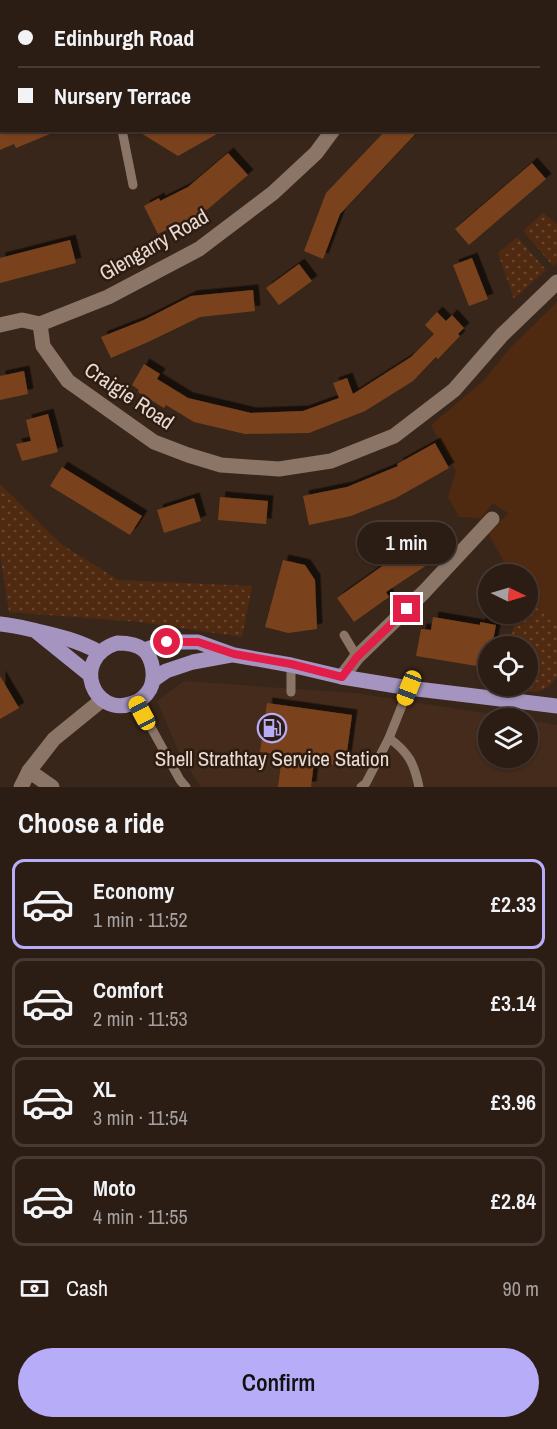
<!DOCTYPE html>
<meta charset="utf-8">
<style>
body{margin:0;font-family:"Archivo Narrow",sans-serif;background:#372922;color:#f1f3f6;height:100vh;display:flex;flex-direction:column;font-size:22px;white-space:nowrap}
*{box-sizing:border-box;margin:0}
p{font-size:20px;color:#a6a1a0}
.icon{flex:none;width:33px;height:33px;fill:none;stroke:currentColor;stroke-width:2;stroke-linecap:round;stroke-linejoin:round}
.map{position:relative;height:787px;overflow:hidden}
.sheet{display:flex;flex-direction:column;background:#2b1c14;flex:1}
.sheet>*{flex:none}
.banner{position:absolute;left:0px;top:0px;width:558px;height:132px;box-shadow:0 2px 4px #0004,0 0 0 2px #473a34;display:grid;align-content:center;height:132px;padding:0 18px;background:#2b1c14}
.needle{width:39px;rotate:95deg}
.buttons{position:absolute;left:478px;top:564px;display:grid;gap:12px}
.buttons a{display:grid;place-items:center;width:60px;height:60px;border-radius:50%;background:#2b1c14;box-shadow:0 2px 4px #0004,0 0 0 2px #473a34;font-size:30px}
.end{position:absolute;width:27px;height:27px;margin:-14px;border:8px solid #e11d48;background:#fff;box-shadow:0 0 0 3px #fff}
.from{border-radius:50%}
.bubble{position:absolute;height:42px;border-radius:21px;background:#2b1c14;box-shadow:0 2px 4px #0004,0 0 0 2px #473a34;font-size:20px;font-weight:600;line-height:42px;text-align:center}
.car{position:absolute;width:18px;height:36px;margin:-18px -9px;border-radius:8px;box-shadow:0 0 4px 2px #0007;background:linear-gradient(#f5c518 24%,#345 0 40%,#f5c518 0 76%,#345 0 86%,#f5c518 0)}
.banner b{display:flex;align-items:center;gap:21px;height:57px;font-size:22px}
.banner b+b{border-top:2px solid #473a34}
.banner i{width:15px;height:15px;background:#f1f3f6}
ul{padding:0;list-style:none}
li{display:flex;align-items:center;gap:18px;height:90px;margin:0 12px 9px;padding:0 6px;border:3px solid #473a34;border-radius:12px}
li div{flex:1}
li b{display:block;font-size:22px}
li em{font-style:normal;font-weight:600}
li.current{border-color:#b6acf8}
li>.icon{width:54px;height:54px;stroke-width:1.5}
h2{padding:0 18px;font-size:27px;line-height:72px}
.pay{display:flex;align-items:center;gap:15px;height:66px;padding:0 18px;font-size:22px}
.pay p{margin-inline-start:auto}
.action{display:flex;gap:12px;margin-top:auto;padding:12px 18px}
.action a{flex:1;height:69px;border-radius:36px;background:#b6acf8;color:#111;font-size:24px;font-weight:600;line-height:69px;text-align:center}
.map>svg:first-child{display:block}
</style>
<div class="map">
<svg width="557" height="787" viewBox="0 0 557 787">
<defs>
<pattern id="grass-dots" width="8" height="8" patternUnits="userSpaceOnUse" patternTransform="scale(1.5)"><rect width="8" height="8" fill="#4f2a10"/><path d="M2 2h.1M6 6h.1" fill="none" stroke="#684832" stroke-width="1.8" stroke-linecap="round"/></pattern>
<filter id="shadow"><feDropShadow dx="5.5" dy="-5.5" stdDeviation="0" flood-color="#0009"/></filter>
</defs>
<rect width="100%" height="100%" fill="#39261a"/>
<polygon fill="#442b1b" points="184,681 355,693 517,718 489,718 489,758 528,758 528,720 557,725 557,787 201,787 181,757 157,701"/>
<g fill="url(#grass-dots)">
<polygon points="543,213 557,224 557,263 553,266 523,231"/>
<polygon points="517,237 546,270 514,299 498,253"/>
<polygon points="0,484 61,544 118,580 252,586 242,637 140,622 9,612 0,554"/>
<path d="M 528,600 L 554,622 L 557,620 L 557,676 C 544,699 524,691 502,688 L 503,686 L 528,686 L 528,646 L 510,646 L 516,614 L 528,614 Z"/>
</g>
<polygon fill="#4f2a10" points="557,302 557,620 555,623 528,600 528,574 510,574 489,534 508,513 493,503 481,518 459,517 448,497 456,471 431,425 482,382 513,345"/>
<g fill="#7a431b" filter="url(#shadow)">
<polygon points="0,130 57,130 57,131 16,148 14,144 0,150"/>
<polygon points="136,130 224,130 178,156"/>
<polygon points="386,130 419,130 340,214 323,259 304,251 326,193"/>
<polygon points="228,153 248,175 208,209 158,234 144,206 159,198 160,201 188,187"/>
<polygon points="532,163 546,179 469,245 455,229"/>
<polygon points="70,240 76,263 0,283 0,258"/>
<polygon points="472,258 488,299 469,306 453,265"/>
<polygon points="299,264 312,281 279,305 266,288"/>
<polygon points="253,290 255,311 200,317 148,342 111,358 101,337 144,320 191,296"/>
<polygon points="437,312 446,321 452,315 464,328 458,334 460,336 438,359 436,357 413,381 365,411 309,433 245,434 194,422 166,405 164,408 138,392 139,390 132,385 144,364 160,374 157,379 188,398 251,413 303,411 339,398 333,383 347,378 353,394 411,357 434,334 425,325"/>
<polygon points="24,371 28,394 0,400 0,376"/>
<polygon points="48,414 58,452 22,461 16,444 31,441 26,420"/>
<polygon points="435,443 449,468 396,498 351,516 309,525 303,496 347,487 398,466 397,464"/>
<polygon points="62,467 142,516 130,535 50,486"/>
<polygon points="220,497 268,501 266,524 218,520"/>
<polygon points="194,498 201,521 164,533 157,510"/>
<polygon points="422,537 433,555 433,561 386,592 389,597 354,622 337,598 388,562 386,560"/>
<polygon points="283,560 305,565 315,580 317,629 288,633 265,627"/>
<polygon points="433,617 480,625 480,622 496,625 492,646 489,646 489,668 416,656 421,629 431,630"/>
<polygon points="0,676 19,708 0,719"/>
<polygon points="267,703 352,715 345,766 314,762 311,787 278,787 282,757 276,756 276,754 260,752"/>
</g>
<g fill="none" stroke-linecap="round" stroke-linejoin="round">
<g stroke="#8b7567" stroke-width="9">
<polyline points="122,130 133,185"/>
<polyline points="344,635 357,657"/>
<polyline points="291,665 291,692"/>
<polyline points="137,702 180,780 186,787"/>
<path d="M 389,738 C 409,753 414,763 419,787"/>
<polyline points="361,787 366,783 389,738 409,688"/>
</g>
<g stroke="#8b7567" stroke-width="15">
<polyline points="428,0 432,2"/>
<polyline points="411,2 412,0"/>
<polyline points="556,24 557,23"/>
<polyline points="40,324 43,346 68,381 154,442 188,455 221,465 279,469 331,461 394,436 454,390 502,335 557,282"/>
<polyline points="0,325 22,320 40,324 108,297 199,249 273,193 316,153 333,130"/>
<polyline points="342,677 357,657 424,592 492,519"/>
<polyline points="29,771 52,787"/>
<polyline points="21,787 29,771 54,739 102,700"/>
</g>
<g stroke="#a494bf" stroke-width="15">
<path d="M 0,624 C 13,625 24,628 37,631 C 59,636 79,641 99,652"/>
<polyline points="38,633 90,675"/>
<path d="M 117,643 C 125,643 137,644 144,650 C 153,659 156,677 150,689 C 146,696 140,701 133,703 C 94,719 69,659 117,643 Z"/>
<polyline points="144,650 167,642 198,642 234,655 291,665 342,677 409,688 557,706"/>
<polyline points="153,680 166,671 193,662 231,655"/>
</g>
</g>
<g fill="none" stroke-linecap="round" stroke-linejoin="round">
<polyline stroke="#e11d48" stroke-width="8" points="167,642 198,642 234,654 291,664 342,677 357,657 407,609"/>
</g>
<defs>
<g id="fuel-ring" transform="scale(1.5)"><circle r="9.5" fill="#2e1c10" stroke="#b6acf8" stroke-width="1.5"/><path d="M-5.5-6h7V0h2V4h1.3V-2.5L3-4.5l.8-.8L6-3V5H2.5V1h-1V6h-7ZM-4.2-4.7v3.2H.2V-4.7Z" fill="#b6acf8"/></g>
</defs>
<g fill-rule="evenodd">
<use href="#fuel-ring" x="272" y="728"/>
</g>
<g text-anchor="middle" stroke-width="5" stroke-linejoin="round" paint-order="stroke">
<g font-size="21" fill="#e8dbd3" stroke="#2e1c10">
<text transform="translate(154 245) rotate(-30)" y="7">Glengarry Road</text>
<text transform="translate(129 396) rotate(34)" y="7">Craigie Road</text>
</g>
<g font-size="21" fill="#e8dbd3" stroke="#2e1c10">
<text x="272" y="766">Shell Strathtay Service Station</text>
</g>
</g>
</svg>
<div class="buttons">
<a><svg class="needle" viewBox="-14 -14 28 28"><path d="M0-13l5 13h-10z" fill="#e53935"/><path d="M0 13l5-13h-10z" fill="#a6a1a0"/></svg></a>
<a><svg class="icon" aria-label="locate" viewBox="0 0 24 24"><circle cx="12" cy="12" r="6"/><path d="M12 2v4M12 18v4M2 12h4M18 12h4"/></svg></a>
<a><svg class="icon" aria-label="layers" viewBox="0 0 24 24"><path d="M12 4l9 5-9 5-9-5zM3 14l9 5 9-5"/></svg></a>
</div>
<i class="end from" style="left:167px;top:642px"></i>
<i class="end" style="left:407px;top:609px"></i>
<div class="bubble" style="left:357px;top:522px;width:99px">1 min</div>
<i class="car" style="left:409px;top:688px;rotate:201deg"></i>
<i class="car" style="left:142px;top:713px;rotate:332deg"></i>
<div class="banner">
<b><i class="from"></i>Edinburgh Road</b>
<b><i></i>Nursery Terrace</b>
</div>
</div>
<section class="sheet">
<h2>Choose a ride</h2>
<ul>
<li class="current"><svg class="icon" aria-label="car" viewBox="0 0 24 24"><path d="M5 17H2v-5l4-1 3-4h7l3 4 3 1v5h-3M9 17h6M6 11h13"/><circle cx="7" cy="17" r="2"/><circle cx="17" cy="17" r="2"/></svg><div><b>Economy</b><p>1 min · 11:52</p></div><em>£2.33</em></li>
<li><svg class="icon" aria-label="car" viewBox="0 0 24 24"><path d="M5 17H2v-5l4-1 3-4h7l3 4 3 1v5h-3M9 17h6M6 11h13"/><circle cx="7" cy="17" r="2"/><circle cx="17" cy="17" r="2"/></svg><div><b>Comfort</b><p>2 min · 11:53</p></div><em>£3.14</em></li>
<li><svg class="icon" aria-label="car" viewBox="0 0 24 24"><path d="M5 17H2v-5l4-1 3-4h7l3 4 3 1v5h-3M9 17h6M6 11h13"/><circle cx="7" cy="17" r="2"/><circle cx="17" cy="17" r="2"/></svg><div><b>XL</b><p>3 min · 11:54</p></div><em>£3.96</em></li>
<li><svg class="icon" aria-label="car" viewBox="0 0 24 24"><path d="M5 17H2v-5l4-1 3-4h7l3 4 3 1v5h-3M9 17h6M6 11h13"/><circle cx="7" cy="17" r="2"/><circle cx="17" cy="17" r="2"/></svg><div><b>Moto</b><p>4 min · 11:55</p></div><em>£2.84</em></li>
</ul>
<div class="pay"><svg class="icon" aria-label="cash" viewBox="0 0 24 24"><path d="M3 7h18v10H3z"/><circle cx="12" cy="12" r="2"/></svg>Cash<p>90 m</p></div>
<div class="action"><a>Confirm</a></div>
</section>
